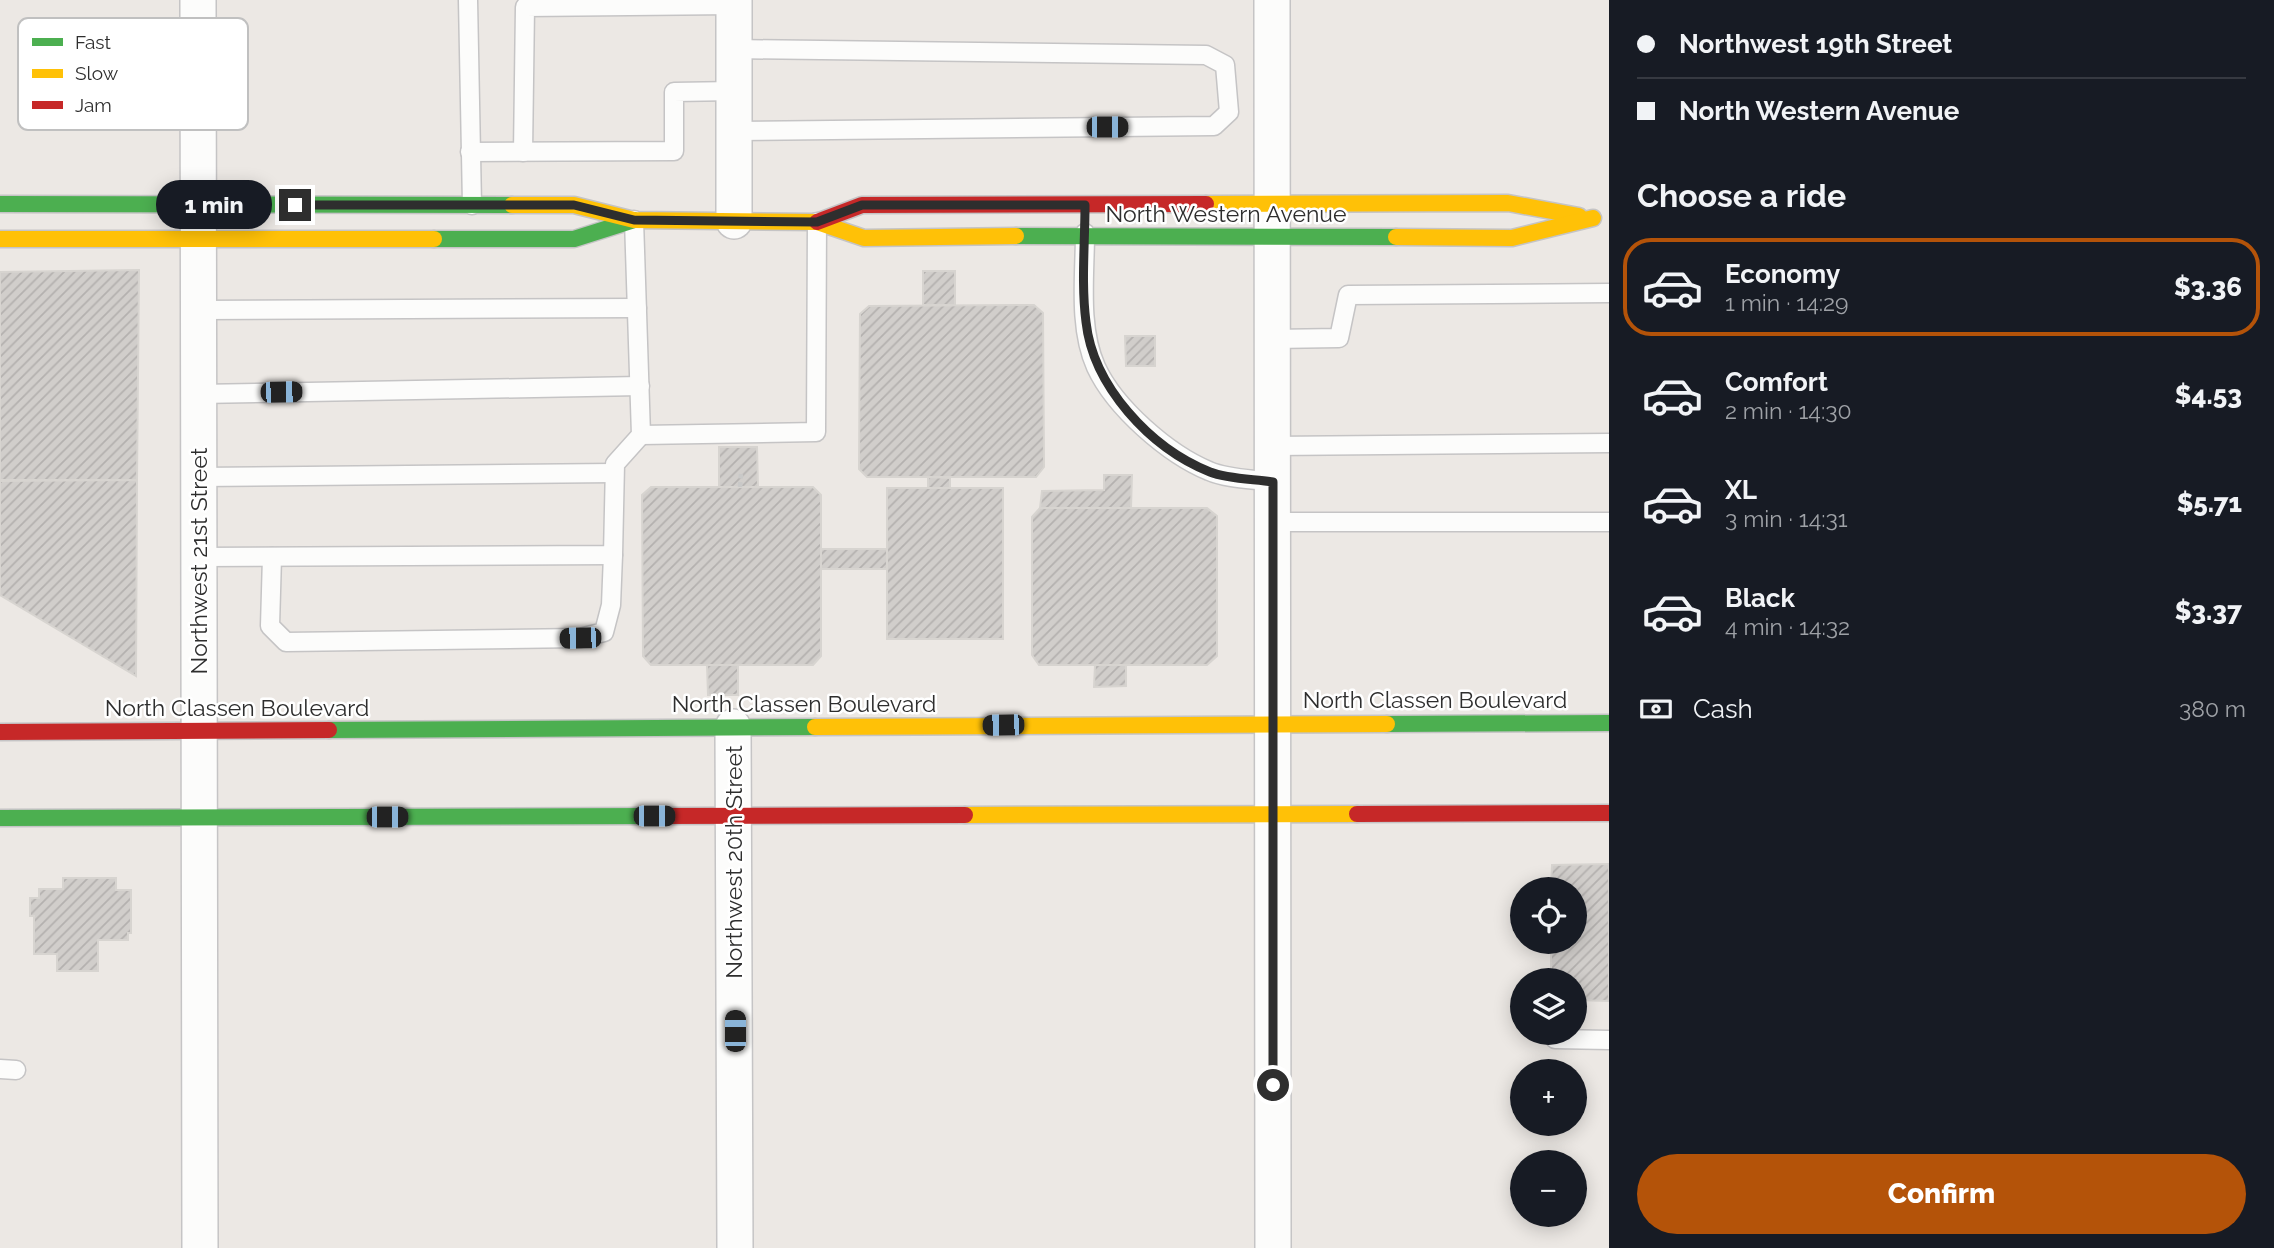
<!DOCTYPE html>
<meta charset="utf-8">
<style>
body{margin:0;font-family:Raleway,sans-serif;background:#242831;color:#f1f3f6;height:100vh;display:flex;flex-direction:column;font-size:26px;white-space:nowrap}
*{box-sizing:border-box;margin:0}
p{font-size:23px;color:#9ea1a6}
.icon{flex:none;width:38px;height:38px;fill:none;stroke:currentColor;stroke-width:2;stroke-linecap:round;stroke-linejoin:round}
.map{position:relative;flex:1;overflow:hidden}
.drawer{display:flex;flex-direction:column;background:#171b24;width:665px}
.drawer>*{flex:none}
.hud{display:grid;align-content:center;height:154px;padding:0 28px;background:#171b24}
.fabs{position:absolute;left:1510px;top:877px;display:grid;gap:14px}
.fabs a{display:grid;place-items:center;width:77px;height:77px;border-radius:50%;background:#171b24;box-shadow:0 4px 18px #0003;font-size:35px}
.end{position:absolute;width:32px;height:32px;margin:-16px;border:9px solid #2e2e2e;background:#fff;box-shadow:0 0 0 4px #fff}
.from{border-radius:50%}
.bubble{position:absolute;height:49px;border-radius:24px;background:#171b24;box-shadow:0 4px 18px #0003;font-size:23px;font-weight:800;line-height:49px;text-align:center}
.car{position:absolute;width:21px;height:42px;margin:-21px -10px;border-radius:9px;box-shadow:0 0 5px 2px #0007;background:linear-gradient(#222 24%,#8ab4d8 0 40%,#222 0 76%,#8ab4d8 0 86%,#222 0)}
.hud b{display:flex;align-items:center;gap:24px;height:66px;font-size:26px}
.hud b+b{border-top:2px solid #363941}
.hud i{width:18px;height:18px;background:#f1f3f6}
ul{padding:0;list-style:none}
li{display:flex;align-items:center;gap:21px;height:98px;margin:0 14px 10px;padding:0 14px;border:4px solid transparent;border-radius:28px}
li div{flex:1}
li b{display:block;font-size:26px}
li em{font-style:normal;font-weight:800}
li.current{border-color:#b45309}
li>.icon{width:63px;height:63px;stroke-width:1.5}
h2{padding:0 28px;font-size:32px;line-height:84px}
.pay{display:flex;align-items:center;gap:18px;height:77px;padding:0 28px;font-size:26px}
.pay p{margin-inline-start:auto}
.primary-button{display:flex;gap:14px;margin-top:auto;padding:14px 28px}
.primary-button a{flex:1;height:80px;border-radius:42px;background:#b45309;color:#fff;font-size:28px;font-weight:800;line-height:80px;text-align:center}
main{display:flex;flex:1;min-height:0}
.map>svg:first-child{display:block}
</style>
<main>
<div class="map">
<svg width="1609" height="1248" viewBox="0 0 1609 1248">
<defs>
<pattern id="building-hatch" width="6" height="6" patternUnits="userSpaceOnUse" patternTransform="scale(1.75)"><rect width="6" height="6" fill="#d1cecb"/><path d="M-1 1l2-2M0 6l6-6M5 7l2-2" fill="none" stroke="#b4b1af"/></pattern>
</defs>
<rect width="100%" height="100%" fill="#ece8e4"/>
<g fill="url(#building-hatch)" stroke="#d7d4d0" stroke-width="2">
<polygon points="139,270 137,480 0,480 0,272"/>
<rect x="923" y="271" width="32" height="34"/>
<polygon points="1034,305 1043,313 1044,467 1036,477 867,477 859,469 860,314 869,306"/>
<polygon points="1125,336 1155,336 1155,366 1126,366"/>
<polygon points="719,447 757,447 758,487 719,487"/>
<polygon points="1104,475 1132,475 1131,508 1040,508 1042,491 1104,490"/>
<polygon points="928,477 950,478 950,488 928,488"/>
<polygon points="137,480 136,676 0,595 0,481"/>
<polygon points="651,487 813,487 821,495 821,656 813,665 651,665 643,656 642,495"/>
<rect x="887" y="488" width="116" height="151"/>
<polygon points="1040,508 1207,508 1217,516 1217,656 1207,665 1039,665 1032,655 1032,517"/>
<rect x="821" y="549" width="66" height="20"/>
<polygon points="707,665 738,665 738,695 708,695"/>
<polygon points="1095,665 1126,665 1126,686 1094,687"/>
<polygon points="1609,864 1609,1001 1575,1000 1575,980 1551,980 1551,942 1575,942 1575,889 1551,889 1552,865"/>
<polygon points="63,878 116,878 116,890 131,890 131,933 128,933 128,940 98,940 98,971 57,971 57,954 34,954 34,916 30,916 30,898 39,898 39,889 63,889"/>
</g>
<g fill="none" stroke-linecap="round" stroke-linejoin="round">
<g stroke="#c5c4c5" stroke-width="21">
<g id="lane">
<polyline points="468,0 472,205"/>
<polyline points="734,49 1206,55 1225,65 1229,112 1214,126 734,131"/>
<polyline points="470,152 674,151 674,92 734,91"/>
<polyline points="523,152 525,7 734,5"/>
<path d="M 1085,233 C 1085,275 1078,327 1096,367 C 1115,408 1168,454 1209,471 C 1227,479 1253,479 1273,482"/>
<polyline points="198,310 637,308"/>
<polyline points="1273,339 1339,338 1348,295 1609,293"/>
<polyline points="199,394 640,386"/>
<polyline points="641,435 816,432 817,222"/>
<polyline points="1273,446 1609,443"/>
<polyline points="199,477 614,473"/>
<polyline points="1273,522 1609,522"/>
<polyline points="199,557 613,555 615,464 641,435 634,220"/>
<polyline points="272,557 270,626 286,642 580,638 604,632 611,605 613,555"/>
<polyline points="1555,1039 1609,1040"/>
<polyline points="0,1069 16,1070"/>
</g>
</g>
<g stroke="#c5c4c5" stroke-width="38">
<g id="street">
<polyline points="198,0 200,1248"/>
<polyline points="734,0 734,221"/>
<polyline points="1272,0 1273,1248"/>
<polyline points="733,727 735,1248"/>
</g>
</g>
<g stroke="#c5c4c5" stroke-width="19">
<g id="fast">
<polyline points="0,204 512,205"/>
<polyline points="1016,236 1396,237"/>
<polyline points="434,239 574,239 634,220"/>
<polyline points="1387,724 1609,723"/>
<polyline points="329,730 815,727"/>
<polyline points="0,818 655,816"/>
</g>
</g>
<g stroke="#c5c4c5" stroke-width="19">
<g id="slow">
<polyline points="1206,204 1508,203 1579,216"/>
<polyline points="512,205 574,205 634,220 817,222 864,238 1016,236"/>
<polyline points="1396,237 1512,238 1593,218"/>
<polyline points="0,239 434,239"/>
<polyline points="815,727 1387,724"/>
<polyline points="965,815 1357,814"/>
</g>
</g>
<g stroke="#c5c4c5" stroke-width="19">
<g id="jam">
<polyline points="817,222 862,205 1206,204"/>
<polyline points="0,732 329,730"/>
<polyline points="1357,814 1609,813"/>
<polyline points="655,816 965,815"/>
</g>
</g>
<polyline stroke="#c9c9c8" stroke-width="4.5" stroke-dasharray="5 3.5" stroke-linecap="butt" points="740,487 741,474"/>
<use href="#lane" stroke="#fcfcfb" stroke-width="18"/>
<use href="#street" stroke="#fcfcfb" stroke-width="35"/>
<use href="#fast" stroke="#4caf50" stroke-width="16"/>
<use href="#slow" stroke="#ffc107" stroke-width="16"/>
<use href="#jam" stroke="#c62828" stroke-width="16"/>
</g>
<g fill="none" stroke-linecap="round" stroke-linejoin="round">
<path stroke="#2e2e2e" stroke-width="9" d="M 295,205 L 574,205 L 634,220 L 817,222 L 862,205 L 1085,205 C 1085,243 1081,284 1086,322 C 1093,386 1150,448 1210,472 C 1228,479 1253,479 1273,482 L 1273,1085"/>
</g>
<g text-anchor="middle" stroke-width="5" stroke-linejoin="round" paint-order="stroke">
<g font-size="23" fill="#2e2e2e" stroke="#fff">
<text x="1226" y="222">North Western Avenue</text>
<text transform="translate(199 561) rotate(-90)" y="8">Northwest 21st Street</text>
<text x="1435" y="708">North Classen Boulevard</text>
<text x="804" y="712">North Classen Boulevard</text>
<text x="237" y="716">North Classen Boulevard</text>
<text transform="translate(734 862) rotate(-90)" y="8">Northwest 20th Street</text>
</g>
</g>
<rect x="18" y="18" width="230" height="112" rx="10" fill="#fff" stroke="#c0c0c0" stroke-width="2"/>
<rect x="32" y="38" width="31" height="8" fill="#4caf50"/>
<rect x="32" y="69" width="31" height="9" fill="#ffc107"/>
<rect x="32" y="101" width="31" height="8" fill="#c62828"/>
<g font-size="19" fill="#2e2e2e">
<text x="75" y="49">Fast</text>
<text x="75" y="80">Slow</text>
<text x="75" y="112">Jam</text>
</g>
</svg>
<div class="fabs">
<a><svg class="icon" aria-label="locate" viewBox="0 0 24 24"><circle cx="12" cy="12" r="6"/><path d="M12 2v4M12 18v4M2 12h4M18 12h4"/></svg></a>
<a><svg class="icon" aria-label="layers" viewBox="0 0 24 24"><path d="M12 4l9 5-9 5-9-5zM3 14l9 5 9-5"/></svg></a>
<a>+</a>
<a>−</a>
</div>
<i class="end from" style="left:1273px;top:1085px"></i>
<i class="end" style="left:295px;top:205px"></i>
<div class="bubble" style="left:156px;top:180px;width:116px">1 min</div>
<i class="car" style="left:1107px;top:127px;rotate:90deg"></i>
<i class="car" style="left:281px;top:392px;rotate:89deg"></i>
<i class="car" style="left:580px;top:638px;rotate:269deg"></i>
<i class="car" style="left:1003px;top:725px;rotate:269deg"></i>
<i class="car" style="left:654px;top:816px;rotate:90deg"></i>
<i class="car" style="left:387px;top:817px;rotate:90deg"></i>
<i class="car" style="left:735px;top:1031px;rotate:0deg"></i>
</div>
<section class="drawer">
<div class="hud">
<b><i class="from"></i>Northwest 19th Street</b>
<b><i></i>North Western Avenue</b>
</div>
<h2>Choose a ride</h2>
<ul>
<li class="current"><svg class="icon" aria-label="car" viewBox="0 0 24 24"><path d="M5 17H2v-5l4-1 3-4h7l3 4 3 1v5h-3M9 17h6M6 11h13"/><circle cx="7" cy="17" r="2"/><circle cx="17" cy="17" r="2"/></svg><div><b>Economy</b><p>1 min · 14:29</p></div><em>$3.36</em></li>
<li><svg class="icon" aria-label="car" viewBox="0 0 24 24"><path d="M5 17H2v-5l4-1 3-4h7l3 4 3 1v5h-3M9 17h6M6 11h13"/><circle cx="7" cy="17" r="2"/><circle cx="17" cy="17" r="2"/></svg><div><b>Comfort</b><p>2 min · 14:30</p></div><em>$4.53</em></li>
<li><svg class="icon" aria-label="car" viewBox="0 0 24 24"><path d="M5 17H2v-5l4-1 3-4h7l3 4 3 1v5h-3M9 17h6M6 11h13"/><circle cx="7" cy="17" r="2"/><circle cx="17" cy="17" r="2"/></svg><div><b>XL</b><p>3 min · 14:31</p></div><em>$5.71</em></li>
<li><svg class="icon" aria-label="car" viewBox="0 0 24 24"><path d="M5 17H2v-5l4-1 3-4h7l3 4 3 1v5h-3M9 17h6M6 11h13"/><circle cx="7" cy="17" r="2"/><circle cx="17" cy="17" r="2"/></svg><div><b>Black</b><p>4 min · 14:32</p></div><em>$3.37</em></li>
</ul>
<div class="pay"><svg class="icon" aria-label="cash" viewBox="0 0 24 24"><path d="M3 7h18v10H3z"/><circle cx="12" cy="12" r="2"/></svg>Cash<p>380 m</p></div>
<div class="primary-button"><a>Confirm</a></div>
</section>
</main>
